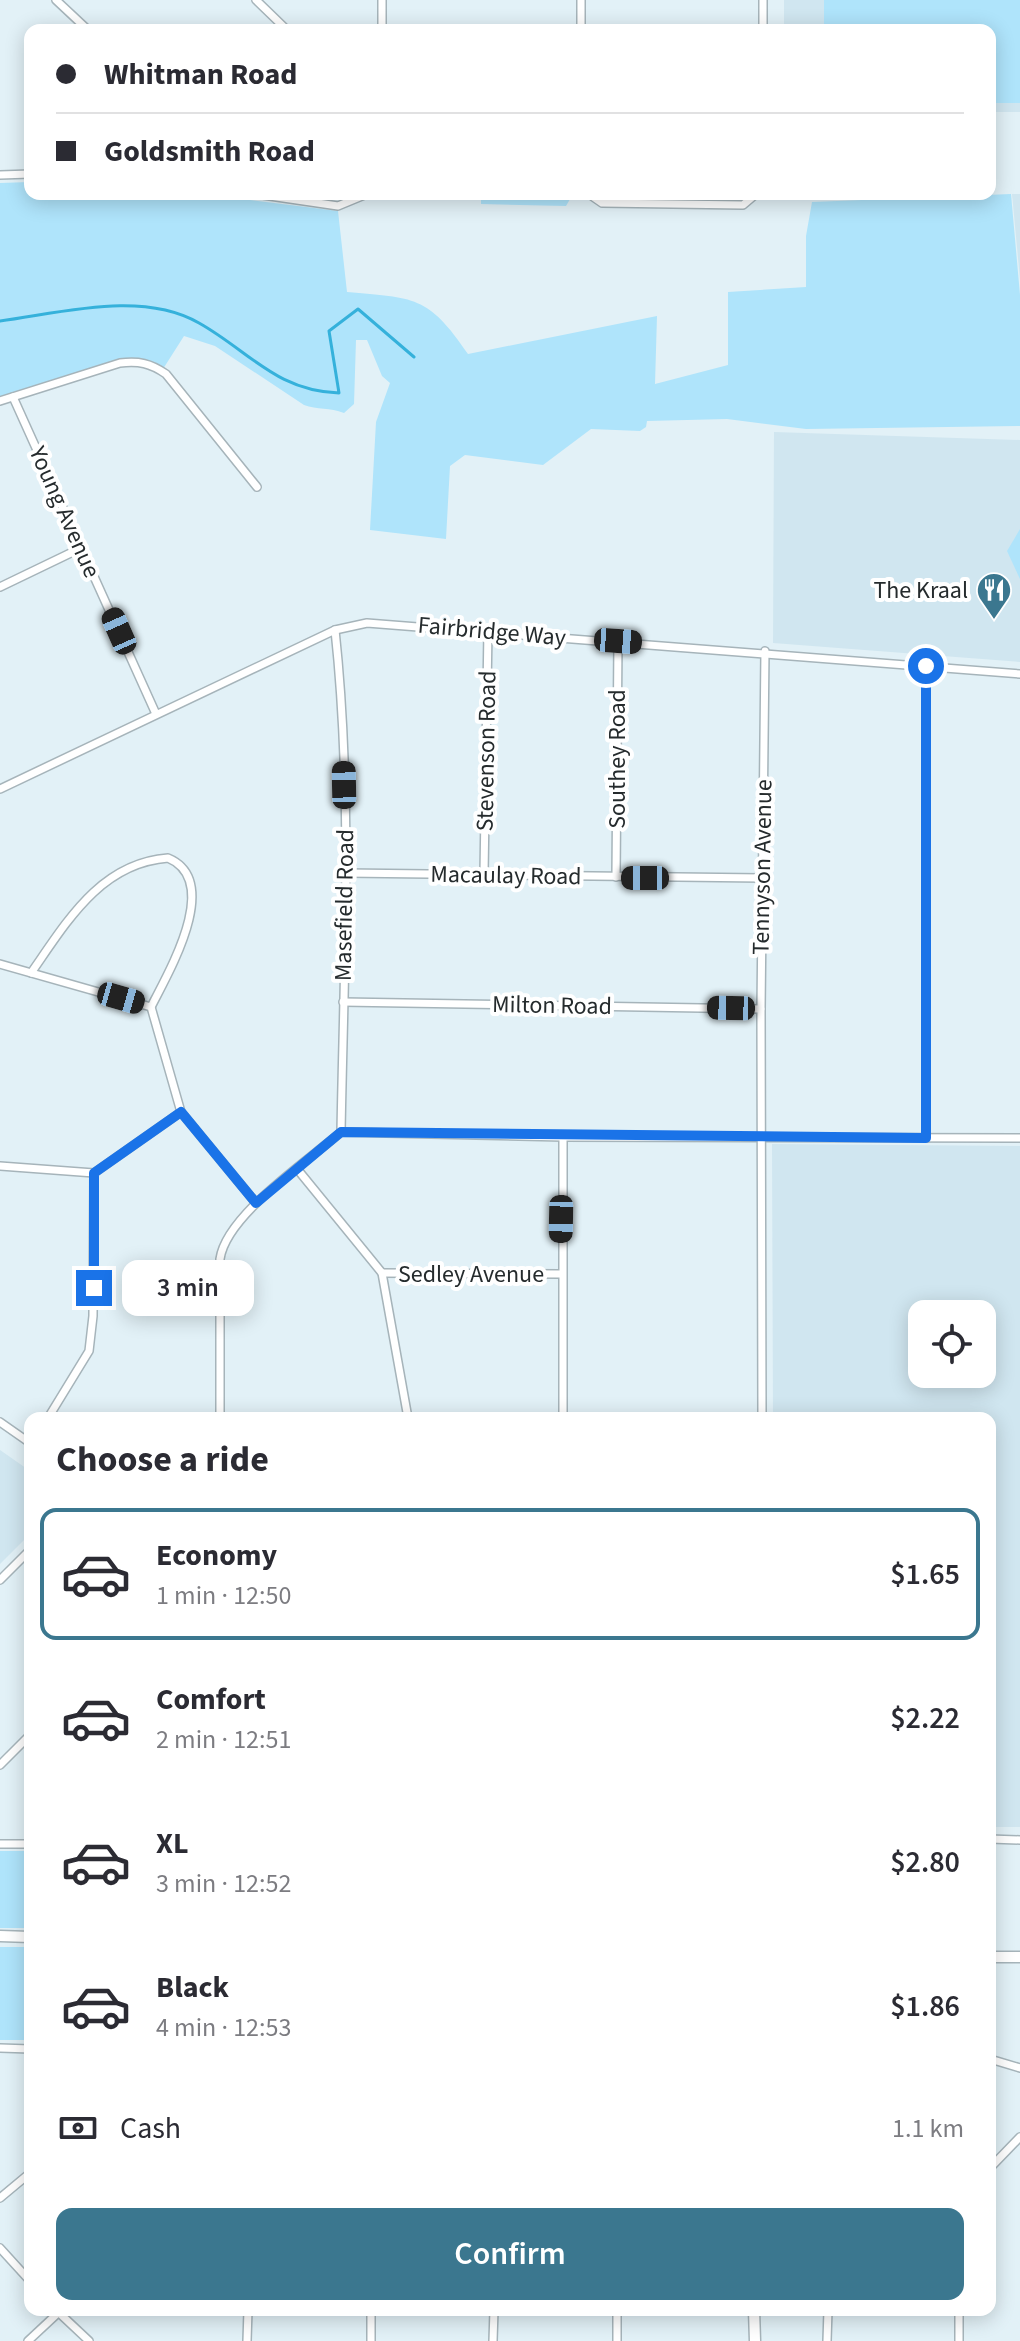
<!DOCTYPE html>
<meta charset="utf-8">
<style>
body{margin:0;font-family:"Source Sans 3",sans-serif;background:#f2f2f3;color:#2b2b33;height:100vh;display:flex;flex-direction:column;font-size:30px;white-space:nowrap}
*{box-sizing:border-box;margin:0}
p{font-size:26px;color:#7c7c81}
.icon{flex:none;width:44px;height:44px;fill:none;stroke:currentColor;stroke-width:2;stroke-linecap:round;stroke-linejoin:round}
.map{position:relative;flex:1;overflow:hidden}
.panel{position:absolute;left:24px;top:1412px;width:972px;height:904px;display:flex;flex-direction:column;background:#fff;border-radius:16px;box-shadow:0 4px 20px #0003}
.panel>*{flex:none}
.banner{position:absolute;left:24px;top:24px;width:972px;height:176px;border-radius:16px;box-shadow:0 4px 20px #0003;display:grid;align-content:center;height:176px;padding:0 32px;background:#fff}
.tools{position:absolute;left:908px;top:1300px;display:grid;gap:16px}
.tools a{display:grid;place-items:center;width:88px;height:88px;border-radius:16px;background:#fff;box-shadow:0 4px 20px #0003;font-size:40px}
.end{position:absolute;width:36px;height:36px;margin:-18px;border:10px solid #1a73e8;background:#fff;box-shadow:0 0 0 4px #fff}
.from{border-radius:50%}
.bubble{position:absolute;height:56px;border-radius:16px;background:#fff;box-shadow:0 4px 20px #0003;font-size:26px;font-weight:600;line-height:56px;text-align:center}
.car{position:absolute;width:24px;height:48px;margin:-24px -12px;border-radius:10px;box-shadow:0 0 6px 2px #0007;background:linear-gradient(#222 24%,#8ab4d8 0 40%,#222 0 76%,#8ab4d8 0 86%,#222 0)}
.banner b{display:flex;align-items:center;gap:28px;height:76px;font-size:30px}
.banner b+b{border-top:2px solid #e1e1e2}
.banner i{width:20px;height:20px;background:#2b2b33}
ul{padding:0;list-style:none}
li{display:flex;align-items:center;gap:24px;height:132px;margin:0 16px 12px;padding:0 16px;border:4px solid transparent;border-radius:16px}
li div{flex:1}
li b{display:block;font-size:30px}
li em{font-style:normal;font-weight:600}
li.selected{border-color:#3b778f}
li>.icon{width:72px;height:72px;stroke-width:1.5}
h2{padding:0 32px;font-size:36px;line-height:96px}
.pay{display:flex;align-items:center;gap:20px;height:88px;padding:0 32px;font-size:30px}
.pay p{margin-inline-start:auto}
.cta{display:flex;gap:16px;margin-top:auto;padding:16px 32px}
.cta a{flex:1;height:92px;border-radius:16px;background:#3b778f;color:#fff;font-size:32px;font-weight:600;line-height:92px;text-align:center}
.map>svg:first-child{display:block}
</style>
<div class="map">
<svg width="1020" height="2341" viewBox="0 0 1020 2341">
<rect width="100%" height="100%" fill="#e2f1f7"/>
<g fill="#d0e6f0" fill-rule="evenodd">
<polygon points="784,0 1020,0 1020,112 990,112 990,30 784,30"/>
<polygon points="1012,194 1020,194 1020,279"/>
<polygon points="774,432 1020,440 1020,662 773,643"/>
<path d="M 772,1144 L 1020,1146 L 1020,1827 L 990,1827 L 990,1418 L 773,1418 ZM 922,1314 L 982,1314 L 982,1374 L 922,1374 Z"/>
<polygon points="0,1450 30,1471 30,1534 0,1564"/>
</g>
<g fill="#afe4fb">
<polygon points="824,0 1020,0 1020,103 990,103 990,30 824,30"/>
<path d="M 30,182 L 30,194 L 202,194 L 338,211 L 347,292 C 414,298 428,295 468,354 L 657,316 L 655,384 L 728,365 L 728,292 L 806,287 L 806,236 L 812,202 L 1011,194 L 1020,295 L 1020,426 L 806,429 L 727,419 L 647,421 L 646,427 L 640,431 L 591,429 L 543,465 L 465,455 L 450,466 L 446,539 L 370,530 L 376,422 L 390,383 L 382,376 L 367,340 L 356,340 L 354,404 L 344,413 C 330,407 317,410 304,405 L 215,346 L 184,336 L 163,369 L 140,359 L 121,360 L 0,398 L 0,183 Z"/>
<polygon points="481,194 573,194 566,206 481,204"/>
<polygon points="1020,529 1020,579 1007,551"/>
<rect x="0" y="1851" width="30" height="77"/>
<rect x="0" y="1947" width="30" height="93"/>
</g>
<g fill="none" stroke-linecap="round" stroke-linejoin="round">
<path stroke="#35b1db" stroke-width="3" d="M 0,321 C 61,313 142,290 199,323 C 249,351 276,391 339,393 L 329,331 L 358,309 L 414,357"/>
<g stroke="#a6b4ba" stroke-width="10">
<g id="street">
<polyline points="56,0 88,30"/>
<polyline points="256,0 287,30"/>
<polyline points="382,0 382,30"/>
<polyline points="581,0 581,30"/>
<polyline points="763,30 763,0"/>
<polyline points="0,175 30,174"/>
<polyline points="256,194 338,206 367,194"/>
<polyline points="589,194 602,203 743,205 756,194"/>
<polyline points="13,397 156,714"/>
<path d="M 0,401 L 120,363 C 139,361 150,363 166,374 L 257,487"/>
<polyline points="0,587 81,548"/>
<path d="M 335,630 C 353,796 344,965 341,1132"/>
<polyline points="926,666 926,1138"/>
<polyline points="0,789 335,630 367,623 1020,674"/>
<polyline points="346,873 762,878"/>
<polyline points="484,873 488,630"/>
<polyline points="616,877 618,641"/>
<polyline points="0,964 151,1007 181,1112 256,1203"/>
<path d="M 31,973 C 66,923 100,863 168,858 C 223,881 168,973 151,1007"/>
<polyline points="343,1002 761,1009"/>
<polyline points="341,1132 563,1137 1020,1138"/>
<polyline points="563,1137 563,1418"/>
<polyline points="0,1166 94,1173 181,1112"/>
<polyline points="298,1170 382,1273 408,1418"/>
<polyline points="382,1273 561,1274"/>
<polyline points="48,1418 89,1351 93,1316 94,1173"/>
<path d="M 220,1418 L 220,1259 C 226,1215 308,1161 341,1132"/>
<polyline points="762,1418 761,1009 765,651"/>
<polyline points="0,1422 30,1443"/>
<polyline points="0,1580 30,1550"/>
<polyline points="0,1765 30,1735"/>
<polyline points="990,1839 1020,1840"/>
<polyline points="0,1844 30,1844"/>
<polyline points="0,2048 30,2049"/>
<polyline points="990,2059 1020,2068"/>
<polyline points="990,2168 1020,2137"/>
<polyline points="0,2198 30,2173"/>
<polyline points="0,2248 30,2281"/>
<polyline points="56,2310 89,2341"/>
<polyline points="617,2310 617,2341"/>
<polyline points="959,2310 959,2341"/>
<polyline points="28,2341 58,2313"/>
<polyline points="247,2341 248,2310"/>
<polyline points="371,2341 371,2310"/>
<polyline points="493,2341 494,2310"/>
<polyline points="827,2341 828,2310"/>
</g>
</g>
<g stroke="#a6b4ba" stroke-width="13">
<g id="secondary">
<polyline points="0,1936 30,1937"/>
<polyline points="990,1957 1020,1957"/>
<polyline points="754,2310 755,2341"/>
</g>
</g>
<use href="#street" stroke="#fff" stroke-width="7"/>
<use href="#secondary" stroke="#fff" stroke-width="10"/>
</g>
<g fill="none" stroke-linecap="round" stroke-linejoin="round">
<polyline stroke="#1a73e8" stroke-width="10" points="94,1288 94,1173 181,1112 256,1203 341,1132 926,1138 926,666"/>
</g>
<defs>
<g id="restaurant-pin" transform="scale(1.8)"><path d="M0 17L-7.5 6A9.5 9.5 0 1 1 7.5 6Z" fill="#3b778f" stroke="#fff"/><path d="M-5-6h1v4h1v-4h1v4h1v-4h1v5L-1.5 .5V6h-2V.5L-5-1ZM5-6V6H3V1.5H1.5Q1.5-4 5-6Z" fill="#fff"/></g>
</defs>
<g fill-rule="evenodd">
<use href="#restaurant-pin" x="994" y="590"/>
</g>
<g text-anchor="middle" stroke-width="8" stroke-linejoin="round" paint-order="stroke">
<g font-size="24" fill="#252b2d" stroke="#fff">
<text transform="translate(65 512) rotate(66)" y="8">Young Avenue</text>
<text transform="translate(492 631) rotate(5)" y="8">Fairbridge Way</text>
<text transform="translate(486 751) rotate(-89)" y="8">Stevenson Road</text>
<text transform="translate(617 759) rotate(-90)" y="8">Southey Road</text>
<text transform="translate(762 867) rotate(-89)" y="8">Tennyson Avenue</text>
<text transform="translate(506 875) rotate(1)" y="8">Macaulay Road</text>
<text transform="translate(344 905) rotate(-89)" y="8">Masefield Road</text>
<text transform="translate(552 1005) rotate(1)" y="8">Milton Road</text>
<text x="471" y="1282">Sedley Avenue</text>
</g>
<g font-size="24" fill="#252b2d" stroke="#fff" text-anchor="end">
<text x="968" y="598">The Kraal</text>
</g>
</g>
</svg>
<div class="tools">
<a><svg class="icon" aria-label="locate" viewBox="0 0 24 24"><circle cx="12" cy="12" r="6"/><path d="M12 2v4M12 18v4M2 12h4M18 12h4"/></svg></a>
</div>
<i class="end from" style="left:926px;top:666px"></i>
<i class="end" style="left:94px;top:1288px"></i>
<div class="bubble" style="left:122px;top:1260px;width:132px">3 min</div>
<i class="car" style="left:119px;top:631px;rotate:336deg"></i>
<i class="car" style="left:618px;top:641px;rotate:94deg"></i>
<i class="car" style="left:344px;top:785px;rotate:359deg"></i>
<i class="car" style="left:645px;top:878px;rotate:270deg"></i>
<i class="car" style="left:121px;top:998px;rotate:106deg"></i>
<i class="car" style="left:731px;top:1008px;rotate:271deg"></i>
<i class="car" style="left:561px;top:1219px;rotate:181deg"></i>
<div class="banner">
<b><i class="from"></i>Whitman Road</b>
<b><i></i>Goldsmith Road</b>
</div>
<section class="panel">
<h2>Choose a ride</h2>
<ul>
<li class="selected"><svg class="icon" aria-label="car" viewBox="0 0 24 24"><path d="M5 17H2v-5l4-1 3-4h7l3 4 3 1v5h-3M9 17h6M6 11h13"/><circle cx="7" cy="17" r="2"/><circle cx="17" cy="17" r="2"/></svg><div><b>Economy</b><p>1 min · 12:50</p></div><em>$1.65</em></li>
<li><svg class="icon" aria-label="car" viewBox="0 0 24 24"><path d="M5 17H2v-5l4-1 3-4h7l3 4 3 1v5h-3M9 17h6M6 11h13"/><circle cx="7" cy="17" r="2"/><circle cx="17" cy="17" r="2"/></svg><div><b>Comfort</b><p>2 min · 12:51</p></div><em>$2.22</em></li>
<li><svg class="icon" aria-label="car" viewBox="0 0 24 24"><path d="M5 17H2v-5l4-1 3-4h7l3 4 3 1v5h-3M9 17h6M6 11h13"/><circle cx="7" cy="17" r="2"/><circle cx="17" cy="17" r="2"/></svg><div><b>XL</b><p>3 min · 12:52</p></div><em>$2.80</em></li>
<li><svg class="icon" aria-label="car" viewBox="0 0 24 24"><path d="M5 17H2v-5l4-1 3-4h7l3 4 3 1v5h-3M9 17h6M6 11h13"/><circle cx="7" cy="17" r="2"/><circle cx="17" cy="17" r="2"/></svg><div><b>Black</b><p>4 min · 12:53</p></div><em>$1.86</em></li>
</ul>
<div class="pay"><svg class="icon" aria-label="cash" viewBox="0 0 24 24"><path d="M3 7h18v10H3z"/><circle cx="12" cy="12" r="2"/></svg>Cash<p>1.1 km</p></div>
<div class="cta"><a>Confirm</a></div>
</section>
</div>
